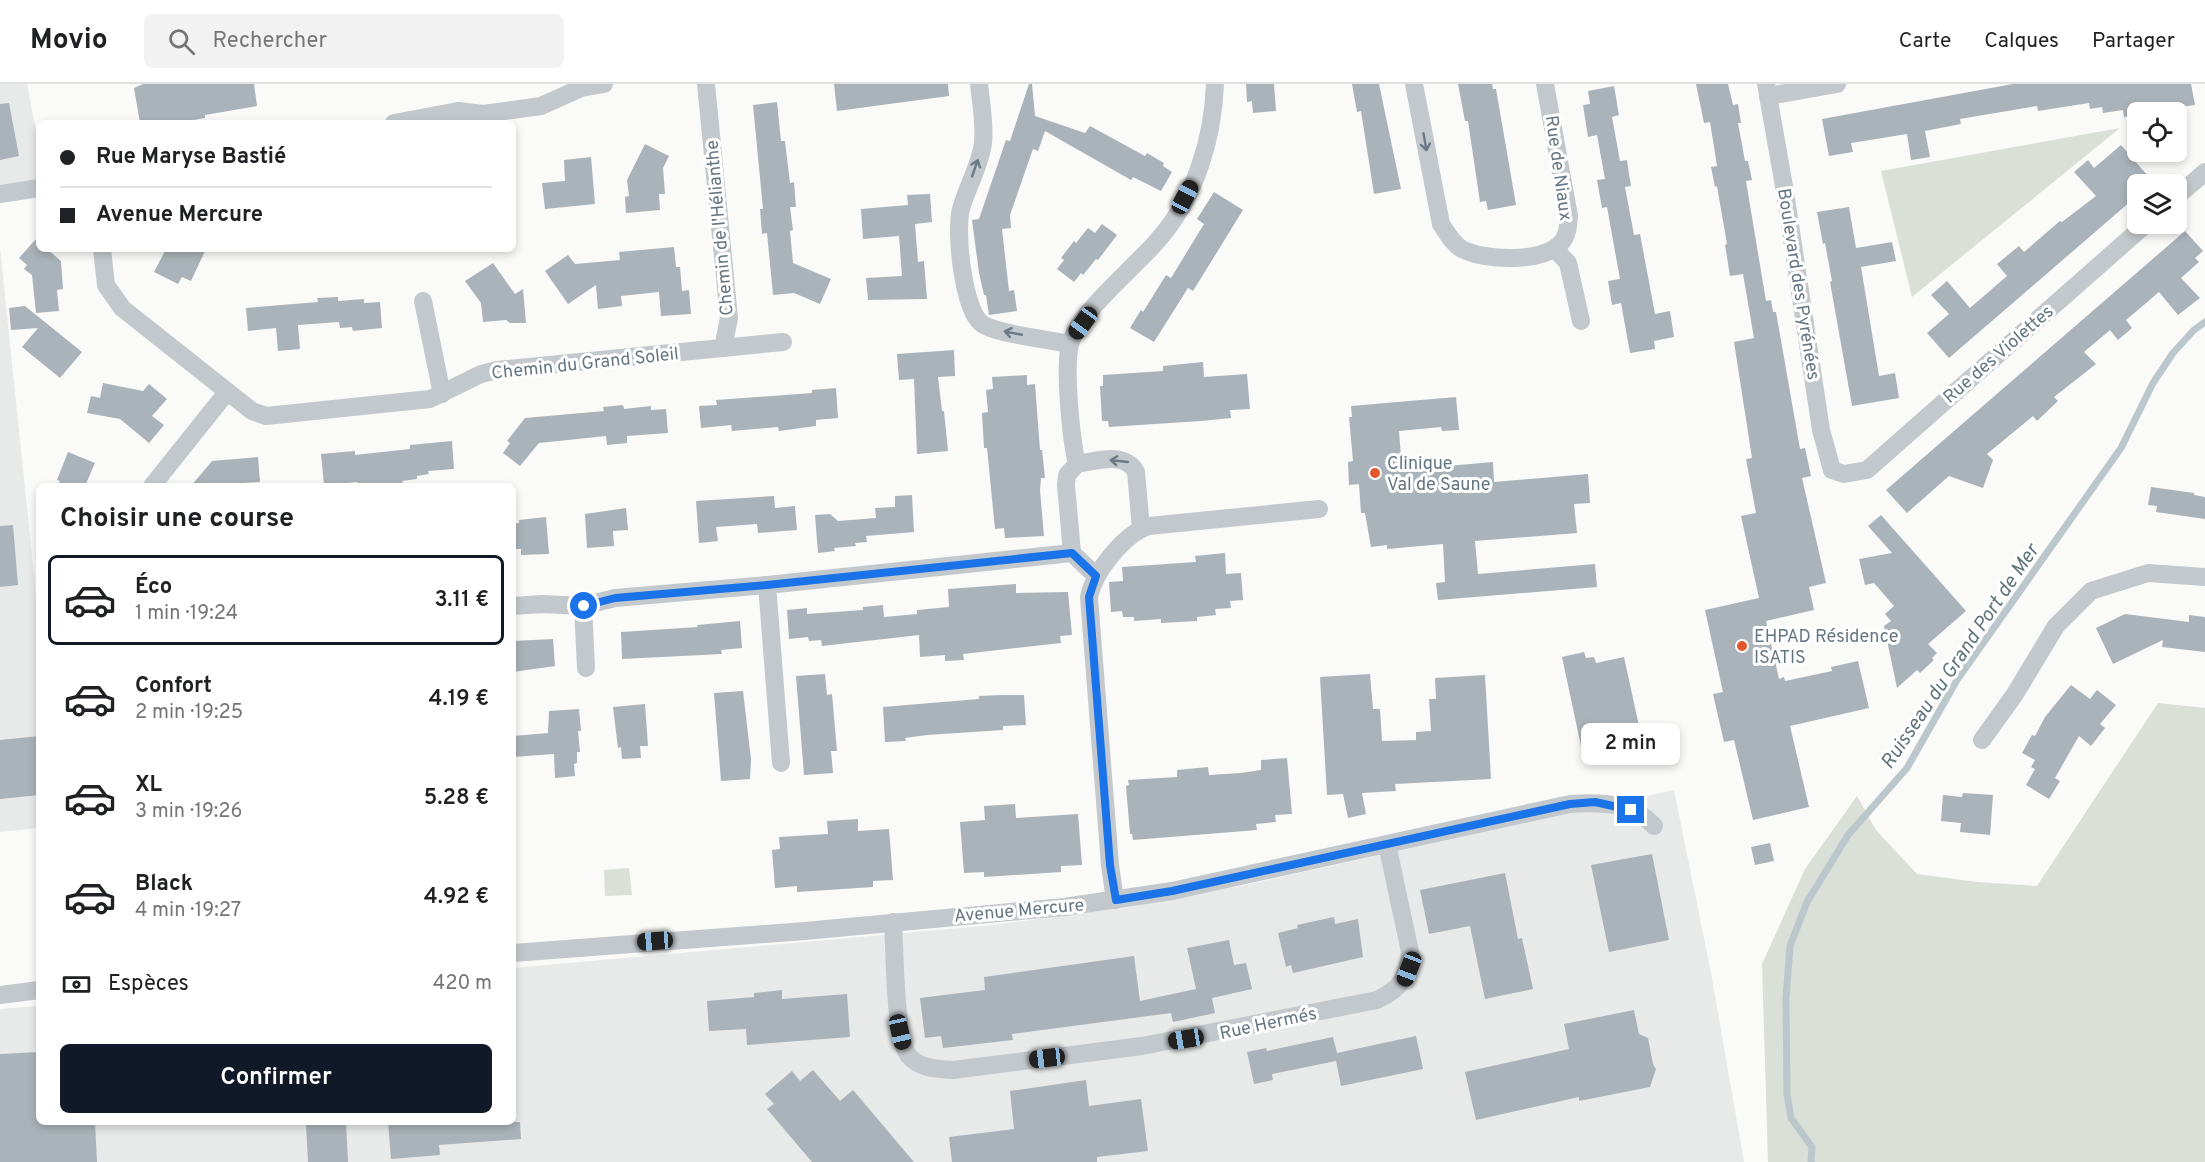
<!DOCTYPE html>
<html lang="fr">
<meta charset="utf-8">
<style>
body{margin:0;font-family:Overpass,sans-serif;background:#f2f2f2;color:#202124;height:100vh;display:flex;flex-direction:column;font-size:22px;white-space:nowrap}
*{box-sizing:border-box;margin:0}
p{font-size:20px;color:#757577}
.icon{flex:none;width:33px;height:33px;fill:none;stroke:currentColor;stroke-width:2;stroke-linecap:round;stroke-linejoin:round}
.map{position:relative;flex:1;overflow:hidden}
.details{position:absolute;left:36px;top:399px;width:480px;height:642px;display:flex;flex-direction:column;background:#fff;border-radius:9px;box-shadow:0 3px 9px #0003}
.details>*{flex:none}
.guide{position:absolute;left:36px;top:36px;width:480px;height:132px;border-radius:9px;box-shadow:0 3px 9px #0003;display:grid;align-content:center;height:132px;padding:0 24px;background:#fff}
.controls{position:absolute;left:2127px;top:18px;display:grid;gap:12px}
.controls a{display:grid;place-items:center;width:60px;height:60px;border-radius:9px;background:#fff;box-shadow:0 3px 9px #0003;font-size:30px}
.end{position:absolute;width:27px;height:27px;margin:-14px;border:8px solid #1a73e8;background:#fff;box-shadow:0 0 0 3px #fff}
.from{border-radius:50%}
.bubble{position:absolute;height:42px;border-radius:9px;background:#fff;box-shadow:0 3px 9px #0003;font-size:20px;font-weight:600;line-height:42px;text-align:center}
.car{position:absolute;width:18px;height:36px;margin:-18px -9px;border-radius:8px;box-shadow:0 0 4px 2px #0007;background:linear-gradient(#222 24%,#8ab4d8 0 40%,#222 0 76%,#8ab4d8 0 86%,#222 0)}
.guide b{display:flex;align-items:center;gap:21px;height:57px;font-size:22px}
.guide b+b{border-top:2px solid #e0e0e0}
.guide i{width:15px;height:15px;background:#202124}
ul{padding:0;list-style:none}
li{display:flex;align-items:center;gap:18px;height:90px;margin:0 12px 9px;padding:0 12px;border:3px solid transparent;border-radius:9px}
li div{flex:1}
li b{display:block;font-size:22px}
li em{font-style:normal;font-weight:600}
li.current{border-color:#111827}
li>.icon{width:54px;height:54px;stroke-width:1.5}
h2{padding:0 24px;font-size:27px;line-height:72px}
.pay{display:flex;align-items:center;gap:15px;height:66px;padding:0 24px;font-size:22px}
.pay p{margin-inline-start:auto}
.button{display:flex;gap:12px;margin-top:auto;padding:12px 24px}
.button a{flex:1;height:69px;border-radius:9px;background:#111827;color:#fff;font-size:24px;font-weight:600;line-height:69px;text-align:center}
header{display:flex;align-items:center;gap:36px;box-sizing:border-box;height:84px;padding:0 30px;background:#fff;border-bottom:2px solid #e0e0e0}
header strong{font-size:28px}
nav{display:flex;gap:33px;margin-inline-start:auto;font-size:21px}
.search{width:420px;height:54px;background:#f2f2f2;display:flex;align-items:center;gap:15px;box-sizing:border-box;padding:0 21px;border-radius:9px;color:#757577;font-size:22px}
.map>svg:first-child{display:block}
</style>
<header>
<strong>Movio</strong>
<div class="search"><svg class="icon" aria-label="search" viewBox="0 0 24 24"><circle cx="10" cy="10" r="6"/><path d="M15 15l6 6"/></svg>Rechercher</div>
<nav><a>Carte</a><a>Calques</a><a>Partager</a></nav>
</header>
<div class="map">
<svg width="2205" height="1078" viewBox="0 0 2205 1078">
<rect width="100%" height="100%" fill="#fafaf8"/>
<g fill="#e8e9e9">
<polygon points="0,0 27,0 39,61 39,111 0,119"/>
<polygon points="0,164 39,539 39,744 0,748"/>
<polygon points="1674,706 1711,889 1744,1078 0,1078 0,925 39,922 39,1038 513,1038 513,884 993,841 1129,823 1250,800"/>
</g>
<g fill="#dadfd7">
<polygon points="2120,44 1912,213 1881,87"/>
<polygon points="2158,619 2205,624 2205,1078 1768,1078 1762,880 1805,785 1857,712 1876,746 1917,790 1977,798 2037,802"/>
<polygon points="629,784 632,811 605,812 604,786"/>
</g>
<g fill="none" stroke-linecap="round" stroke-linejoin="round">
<polyline stroke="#bbc7cb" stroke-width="7" points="1811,1078 1812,1063 1791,1034 1787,1010 1786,915 1790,862 1807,818 1848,751 1907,684 1957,596 2121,364 2153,299 2173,269 2194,246 2205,238"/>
</g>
<g fill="#aab3b9">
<polygon points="143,0 254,0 257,22 205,31 205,34 194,36 194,39 140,39 134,4"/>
<polygon points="834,0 948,0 949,12 837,27"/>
<polygon points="1029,0 1032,0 1035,32 1085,49 1090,42 1145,72 1147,69 1164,79 1163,82 1172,88 1161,107 1133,93 1131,96 1045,47 1038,67 1033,65 1010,131 1011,144 1002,145 1009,207 1014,206 1017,227 989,231 986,211 984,211 979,189 972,136 979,135 1006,56 1010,57"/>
<polygon points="1246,0 1274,0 1276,27 1253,29 1252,17 1247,18"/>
<polygon points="1352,0 1379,0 1401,105 1374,110 1361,27 1357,28"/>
<polygon points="1458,0 1492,0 1493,5 1496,5 1516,121 1488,126 1486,117 1480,118 1468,37 1465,37"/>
<polygon points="1696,0 1728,0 1733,21 1738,20 1741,39 1738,39 1745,77 1748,77 1752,96 1746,97 1766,217 1771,216 1773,228 1776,228 1800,365 1805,364 1811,392 1802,394 1826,499 1809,503 1814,526 1766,537 1779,595 1784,593 1785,597 1832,587 1831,583 1858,577 1869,624 1790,642 1809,723 1753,736 1734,656 1724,658 1713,610 1723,608 1705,526 1759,514 1741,432 1756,429 1746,375 1752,374 1734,258 1754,254 1743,190 1730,192 1725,161 1727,160 1717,102 1715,103 1711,83 1717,82 1714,63 1710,38 1704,39"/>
<polygon points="2013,0 2191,0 2195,21 2138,28 2138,31 2124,33 2123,26 2103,29 2102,23 2090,25 2089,19 2038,27 2037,22 1960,35 1961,40 1925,47 1930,73 1911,76 1907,50 1851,59 1853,68 1829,72 1822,35"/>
<polygon points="1614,2 1619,31 1612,33 1620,77 1627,76 1629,90 1631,102 1625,103 1634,151 1640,150 1655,230 1670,227 1674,253 1654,257 1655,265 1630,269 1621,219 1612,221 1608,197 1620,195 1607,123 1602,124 1597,96 1605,95 1597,51 1588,53 1583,21 1590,20 1588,7"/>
<polygon points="777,18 781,57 785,57 790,99 794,98 795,111 796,123 790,123 793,146 790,147 793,179 831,195 820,220 794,209 773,211 767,149 762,150 760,125 763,125 753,21"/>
<polygon points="9,19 19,72 0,76 0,20"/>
<polygon points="645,60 669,72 663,84 665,110 659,110 660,126 626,129 625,113 629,112 627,96"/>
<polygon points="2121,61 2155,100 2138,100 2138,111 1949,274 1927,249 1949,230 1931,211 1947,197 1970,224 2007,192 1997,180 2019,162 2024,168 2060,137 2062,138 2096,112 2074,88 2088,76 2094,84"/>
<polygon points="591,73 595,120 545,125 542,99 565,97 564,76"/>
<polygon points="1214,108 1243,126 1193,207 1188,204 1154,258 1130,244 1141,226 1143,228 1166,191 1171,194 1204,140 1197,135"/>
<polygon points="930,110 932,138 915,140 918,178 924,177 927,215 868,216 866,194 902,192 899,152 863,155 861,125 908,121 907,111"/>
<polygon points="1849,123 1856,164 1892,158 1896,177 1861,183 1879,292 1895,289 1899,314 1852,322 1830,198 1832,197 1825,159 1823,160 1817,128"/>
<polygon points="1102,140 1117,151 1098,176 1096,175 1083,191 1081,189 1074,198 1057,185 1064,176 1061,174 1074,157 1076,159 1088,144 1095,149"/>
<polygon points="2185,147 2203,167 2195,174 2199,178 2181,194 2200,214 2178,231 2159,208 2126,236 2132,244 2118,256 2110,246 2084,268 2096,280 2054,313 2058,317 2037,337 2033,332 1987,370 1993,376 1983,404 1949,392 1907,429 1886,406"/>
<polygon points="36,155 39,158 39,165 47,165 61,177 63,205 57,206 59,227 36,229 32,191 24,185 27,181 19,174"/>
<polygon points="674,163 676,183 680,183 682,207 689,206 691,230 661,232 659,208 621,212 622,222 598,225 596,201 568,220 545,187 568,171 575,180 620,176 619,168"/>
<polygon points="166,165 206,165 191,197 182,193 178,200 154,188"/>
<polygon points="493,179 515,210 523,205 526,239 510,239 506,236 483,238 481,219 465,197"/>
<polygon points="338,213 338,217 364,215 364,219 380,218 382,244 353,247 352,243 340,244 339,238 298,241 300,265 278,267 276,244 248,247 246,224 318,218 317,214"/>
<polygon points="25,222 82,268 60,294 22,263 38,244 11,246 9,224"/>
<polygon points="954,266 955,292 938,293 942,327 944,327 948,367 917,370 914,295 899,296 897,270"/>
<polygon points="1203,278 1204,293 1247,290 1250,325 1230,326 1231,334 1201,337 1109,343 1108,337 1102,337 1100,302 1103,302 1103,291 1163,287 1163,282"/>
<polygon points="1027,291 1027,301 1035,300 1040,366 1042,366 1045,394 1041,394 1040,406 1044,452 1005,454 1004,444 995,445 987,364 984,364 982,329 988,328 986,306 993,305 992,293"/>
<polygon points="103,299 143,307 149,300 167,315 152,332 164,341 149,359 120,335 87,329 91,312 100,314"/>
<polygon points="836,304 838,334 816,336 816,342 779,347 778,343 732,347 731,341 701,344 699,322 717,321 716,316 812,309 812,306"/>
<polygon points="1456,313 1459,346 1442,347 1441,343 1399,347 1402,386 1493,378 1494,398 1588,390 1590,419 1574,420 1577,449 1475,457 1478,490 1595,480 1597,503 1438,516 1436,499 1445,498 1443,460 1387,465 1387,461 1371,463 1365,429 1361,429 1359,400 1349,401 1348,378 1353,377 1349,333 1352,333 1351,322"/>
<polygon points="623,321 624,325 651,322 651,326 666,325 668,349 627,352 627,359 607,361 606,352 539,359 520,382 503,369 510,359 507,357 525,334 604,327 603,323"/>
<polygon points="452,357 454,385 428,387 429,390 417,392 417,395 402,397 403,399 372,402 358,402 357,398 324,401 321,370 355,367 355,371 410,365 410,361"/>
<polygon points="68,368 95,379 85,402 57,402 60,397 57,396"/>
<polygon points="258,373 260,398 191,402 212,377"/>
<polygon points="2151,403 2194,409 2194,411 2205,413 2205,435 2156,428 2157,422 2148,421"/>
<polygon points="912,411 914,448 866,452 867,458 855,459 856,462 834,464 835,467 818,469 815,431 830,430 838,437 876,434 875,424 895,423 895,412"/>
<polygon points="774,412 775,424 795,422 797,446 758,449 757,440 716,443 718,457 699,459 696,417"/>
<polygon points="626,424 628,446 613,447 614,462 587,464 585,430"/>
<polygon points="1881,431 1966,527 1928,560 1937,569 1932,574 1934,576 1920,589 1917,586 1897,604 1884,542 1891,537 1885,530 1894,522 1874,499 1865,501 1859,475 1892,469 1868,442"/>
<polygon points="546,433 549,470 521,471 521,465 513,465 513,439 519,439 519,436"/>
<polygon points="13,441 18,501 0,503 0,442"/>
<polygon points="1225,469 1226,490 1241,489 1243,516 1230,517 1231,524 1215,525 1216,531 1197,533 1197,537 1161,539 1161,535 1134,537 1134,533 1123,533 1122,527 1111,528 1109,498 1123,497 1122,483 1196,478 1195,472"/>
<polygon points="1016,500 1016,509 1068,508 1072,551 1060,552 1061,559 963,570 964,576 945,577 945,571 920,573 919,551 822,562 821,556 809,557 808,553 789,555 787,526 807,524 807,530 863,526 863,523 883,521 884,533 917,530 917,526 949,523 948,505"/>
<polygon points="2125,530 2189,538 2189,531 2205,533 2205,568 2162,563 2163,556 2113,580 2096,544"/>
<polygon points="740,537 742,564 721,566 722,570 622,575 621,548 698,543 697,541"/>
<polygon points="553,555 555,582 513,588 513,557"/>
<polygon points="1584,568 1586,574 1594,573 1596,579 1624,573 1644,665 1615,672 1614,666 1599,670 1597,659 1581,662 1562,573"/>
<polygon points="825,590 827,611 832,610 836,656 837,667 831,667 833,689 804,691 796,592"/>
<polygon points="1370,590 1373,625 1380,625 1382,657 1416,656 1416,648 1431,647 1429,615 1436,615 1435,594 1485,591 1491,695 1395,700 1396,707 1362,709 1366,730 1348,734 1343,710 1327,711 1320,593"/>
<polygon points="2071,601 2090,615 2097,606 2116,621 2100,640 2105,644 2091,662 2079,652 2055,694 2060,697 2049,715 2026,701 2035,685 2031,683 2035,676 2022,669 2032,651 2035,652 2045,633"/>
<polygon points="743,607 751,675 750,695 721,697 714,609"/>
<polygon points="1001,611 1024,611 1026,641 1003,642 1003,646 927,651 905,654 906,657 885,658 883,623 979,615 979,612"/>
<polygon points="645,620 648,662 640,662 641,674 622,675 621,663 618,664 613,623"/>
<polygon points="579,625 581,647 578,647 580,668 577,668 577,679 574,680 575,692 555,694 554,670 513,673 513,652 548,649 549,627"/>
<polygon points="39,652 39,711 0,715 0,656"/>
<polygon points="1287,674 1292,730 1275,731 1276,738 1256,740 1257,746 1133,756 1132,750 1130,750 1126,702 1129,701 1128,696 1177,693 1177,686 1208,683 1209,691 1241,689 1261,686 1261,676"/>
<polygon points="1963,709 1993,711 1990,751 1960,748 1961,739 1941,737 1943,711 1962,713"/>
<polygon points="1015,720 1016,734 1078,730 1082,781 1061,782 1061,788 984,793 984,788 964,789 960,738 985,736 984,722"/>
<polygon points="858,735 858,747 889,745 893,796 873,797 873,803 797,808 797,802 775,804 772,766 780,765 779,753 828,750 827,737"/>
<polygon points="1770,759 1774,777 1755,781 1751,763"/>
<polygon points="1652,770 1669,856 1609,868 1591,781"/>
<polygon points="1505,789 1518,855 1522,854 1533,905 1485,915 1470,842 1429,850 1420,806"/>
<polygon points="1334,833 1335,840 1358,835 1363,873 1293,889 1291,881 1286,883 1278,849 1298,844 1297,841"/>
<polygon points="1229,856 1234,881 1246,879 1252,905 1212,914 1215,929 1173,938 1171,929 1012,950 1013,956 943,964 941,952 925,954 920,914 985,906 984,893 1134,872 1140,917 1196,905 1187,864"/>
<polygon points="782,906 782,915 847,910 850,953 747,961 746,945 709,947 707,917 754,913 754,909"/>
<polygon points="1634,926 1639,950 1648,954 1653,980 1656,985 1650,1003 1579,1017 1579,1013 1476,1036 1465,988 1569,965 1564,940"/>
<polygon points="1416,952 1423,985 1341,1002 1336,977 1272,990 1273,996 1254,1000 1247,968 1266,964 1267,967 1333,953 1337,969"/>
<polygon points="39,968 39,1038 95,1038 97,1078 0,1078 0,970"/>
<polygon points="813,986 840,1017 853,1006 914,1078 812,1078 767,1025 774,1020 765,1010 792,987 800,997"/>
<polygon points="1086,996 1089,1022 1141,1015 1148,1067 1097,1073 1097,1078 952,1078 949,1053 1014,1045 1010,1007"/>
<polygon points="314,1038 346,1038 348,1078 308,1078 306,1041 314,1040"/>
<polygon points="388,1038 520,1038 521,1055 439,1061 440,1071 391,1075"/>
</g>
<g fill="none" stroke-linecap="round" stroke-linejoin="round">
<g stroke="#c3c8cc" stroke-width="18">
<polyline points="706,0 729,234 723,264"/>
<path d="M 979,0 C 981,19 985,40 983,59 C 980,82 967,103 961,125 C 955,147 963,224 981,239 C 994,250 1052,256 1070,260"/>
<path d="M 1414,0 L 1441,140 C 1447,149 1453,160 1462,165 C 1484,177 1543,179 1561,159 C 1568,151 1568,142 1569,132 L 1545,0"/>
<polyline points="1766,0 1785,108 1821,346 1832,386 1844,390 1867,386 2146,140"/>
<polyline points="1768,12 1837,0"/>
<polyline points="394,39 458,27 483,30 541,22 581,4 604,0"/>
<polyline points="0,110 39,104"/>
<polyline points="2176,113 2205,88"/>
<polyline points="102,165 106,201 122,224 252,327 266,332 430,315 481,290 497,286 783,258"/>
<polyline points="1555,165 1568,179 1581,237"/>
<polyline points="423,217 442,310"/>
<path d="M 1077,380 C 1071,355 1064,284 1070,261 C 1076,237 1108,207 1126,189 C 1136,178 1148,168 1158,156 C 1195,114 1213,55 1215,0"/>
<polyline points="152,402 227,308"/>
<path d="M 1096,492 L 1072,469 L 1066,401 L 1067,391 L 1077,380 C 1096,377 1125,367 1136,388 L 1141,445"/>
<polyline points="767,501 781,679"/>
<polyline points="513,522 543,520 583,522 615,514 767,501 1072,469"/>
<polyline points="583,522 586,584"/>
<polyline points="1982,656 2015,610 2056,542 2091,507 2148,489 2205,493"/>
<path d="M 1115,816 L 1110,781 L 1089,513 C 1094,488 1124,450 1149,442 L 1319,425"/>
<path d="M 893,838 C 895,864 894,956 909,972 C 920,985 938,985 953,986 L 1142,962 L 1377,916 C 1400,905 1408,894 1410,868 L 1387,760"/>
<path d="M 513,869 L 805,847 L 1064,823 L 1172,807 L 1570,720 C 1599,718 1633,718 1654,742"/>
<polyline points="0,911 39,906"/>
</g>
</g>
<defs><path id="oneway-shaft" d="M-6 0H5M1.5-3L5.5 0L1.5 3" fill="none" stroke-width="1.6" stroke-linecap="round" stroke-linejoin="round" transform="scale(1.5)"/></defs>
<g stroke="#6a7a87">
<use href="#oneway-shaft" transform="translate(1425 58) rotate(80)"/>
<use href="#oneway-shaft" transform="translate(975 84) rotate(-71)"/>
<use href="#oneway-shaft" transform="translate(1013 249) rotate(-169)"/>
<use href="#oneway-shaft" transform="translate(1119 377) rotate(-174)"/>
</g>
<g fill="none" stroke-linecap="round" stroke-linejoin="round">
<polyline stroke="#1a73e8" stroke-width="8" points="584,522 615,514 767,501 1072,469 1096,492 1089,513 1110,781 1116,816 1172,807 1570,720 1595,718 1631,726"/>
</g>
<g fill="#e4572e" stroke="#fff" stroke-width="2">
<circle cx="1375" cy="389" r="6"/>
<circle cx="1742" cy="562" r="6"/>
</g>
<g text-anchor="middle" stroke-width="6" stroke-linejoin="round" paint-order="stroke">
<g font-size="18" fill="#657683" stroke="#fff">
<text transform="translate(1559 84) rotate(82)" y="6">Rue de Niaux</text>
<text transform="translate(719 144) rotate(-95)" y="6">Chemin de l'Hélianthe</text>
<text transform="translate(1799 200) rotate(81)" y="6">Boulevard des Pyrénées</text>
<text transform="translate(1998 270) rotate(-41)" y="6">Rue des Violettes</text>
<text transform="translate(585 279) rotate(-6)" y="6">Chemin du Grand Soleil</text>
<text transform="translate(1019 826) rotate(-5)" y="6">Avenue Mercure</text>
<text transform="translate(1268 939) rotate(-12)" y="6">Rue Hermés</text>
</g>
<g font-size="18" fill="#657683" stroke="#fff" text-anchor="start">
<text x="1387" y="385">Clinique<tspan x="1387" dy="21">Val de Saune</tspan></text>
<text x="1754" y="558">EHPAD Résidence<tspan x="1754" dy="21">ISATIS</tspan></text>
</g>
<g font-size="20" font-style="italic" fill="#60757c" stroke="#fff">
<text transform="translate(1959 572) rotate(-56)" y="7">Ruisseau du Grand Port de Mer</text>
</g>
</g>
</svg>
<div class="controls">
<a><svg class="icon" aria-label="locate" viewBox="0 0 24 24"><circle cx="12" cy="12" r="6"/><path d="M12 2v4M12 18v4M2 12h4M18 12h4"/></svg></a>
<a><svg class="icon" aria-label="layers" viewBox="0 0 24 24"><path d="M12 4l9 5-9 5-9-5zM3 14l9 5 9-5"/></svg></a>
</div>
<i class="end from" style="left:584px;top:522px"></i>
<i class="end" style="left:1631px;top:726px"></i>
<div class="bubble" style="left:1581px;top:639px;width:99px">2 min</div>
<i class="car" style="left:1185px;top:113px;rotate:28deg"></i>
<i class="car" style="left:1083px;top:239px;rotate:216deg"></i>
<i class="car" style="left:655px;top:857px;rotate:266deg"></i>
<i class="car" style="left:1409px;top:885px;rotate:201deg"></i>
<i class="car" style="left:900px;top:948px;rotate:167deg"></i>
<i class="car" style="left:1186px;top:955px;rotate:261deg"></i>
<i class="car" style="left:1047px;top:974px;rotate:263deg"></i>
<div class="guide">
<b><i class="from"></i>Rue Maryse Bastié</b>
<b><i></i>Avenue Mercure</b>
</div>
<section class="details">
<h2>Choisir une course</h2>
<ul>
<li class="current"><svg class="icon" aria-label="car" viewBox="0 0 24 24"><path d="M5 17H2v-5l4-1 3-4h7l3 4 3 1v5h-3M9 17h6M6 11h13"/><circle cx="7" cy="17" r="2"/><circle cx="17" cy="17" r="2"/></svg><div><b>Éco</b><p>1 min · 19:24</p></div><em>3.11 €</em></li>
<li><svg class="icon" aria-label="car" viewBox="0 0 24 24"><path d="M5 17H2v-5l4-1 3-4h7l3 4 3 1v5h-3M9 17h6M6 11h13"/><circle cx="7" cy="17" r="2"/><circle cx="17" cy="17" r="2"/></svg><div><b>Confort</b><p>2 min · 19:25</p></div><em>4.19 €</em></li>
<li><svg class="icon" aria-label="car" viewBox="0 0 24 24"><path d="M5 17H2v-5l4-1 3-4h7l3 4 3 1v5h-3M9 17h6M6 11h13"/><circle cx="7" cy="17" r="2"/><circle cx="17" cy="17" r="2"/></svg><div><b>XL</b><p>3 min · 19:26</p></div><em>5.28 €</em></li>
<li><svg class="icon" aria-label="car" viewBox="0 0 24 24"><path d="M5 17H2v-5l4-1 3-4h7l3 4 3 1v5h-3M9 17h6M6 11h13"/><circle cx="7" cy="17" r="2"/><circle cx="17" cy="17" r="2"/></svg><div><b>Black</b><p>4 min · 19:27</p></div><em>4.92 €</em></li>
</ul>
<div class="pay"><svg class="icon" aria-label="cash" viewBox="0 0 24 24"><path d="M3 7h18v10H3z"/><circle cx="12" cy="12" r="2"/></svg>Espèces<p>420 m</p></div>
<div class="button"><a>Confirmer</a></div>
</section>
</div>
